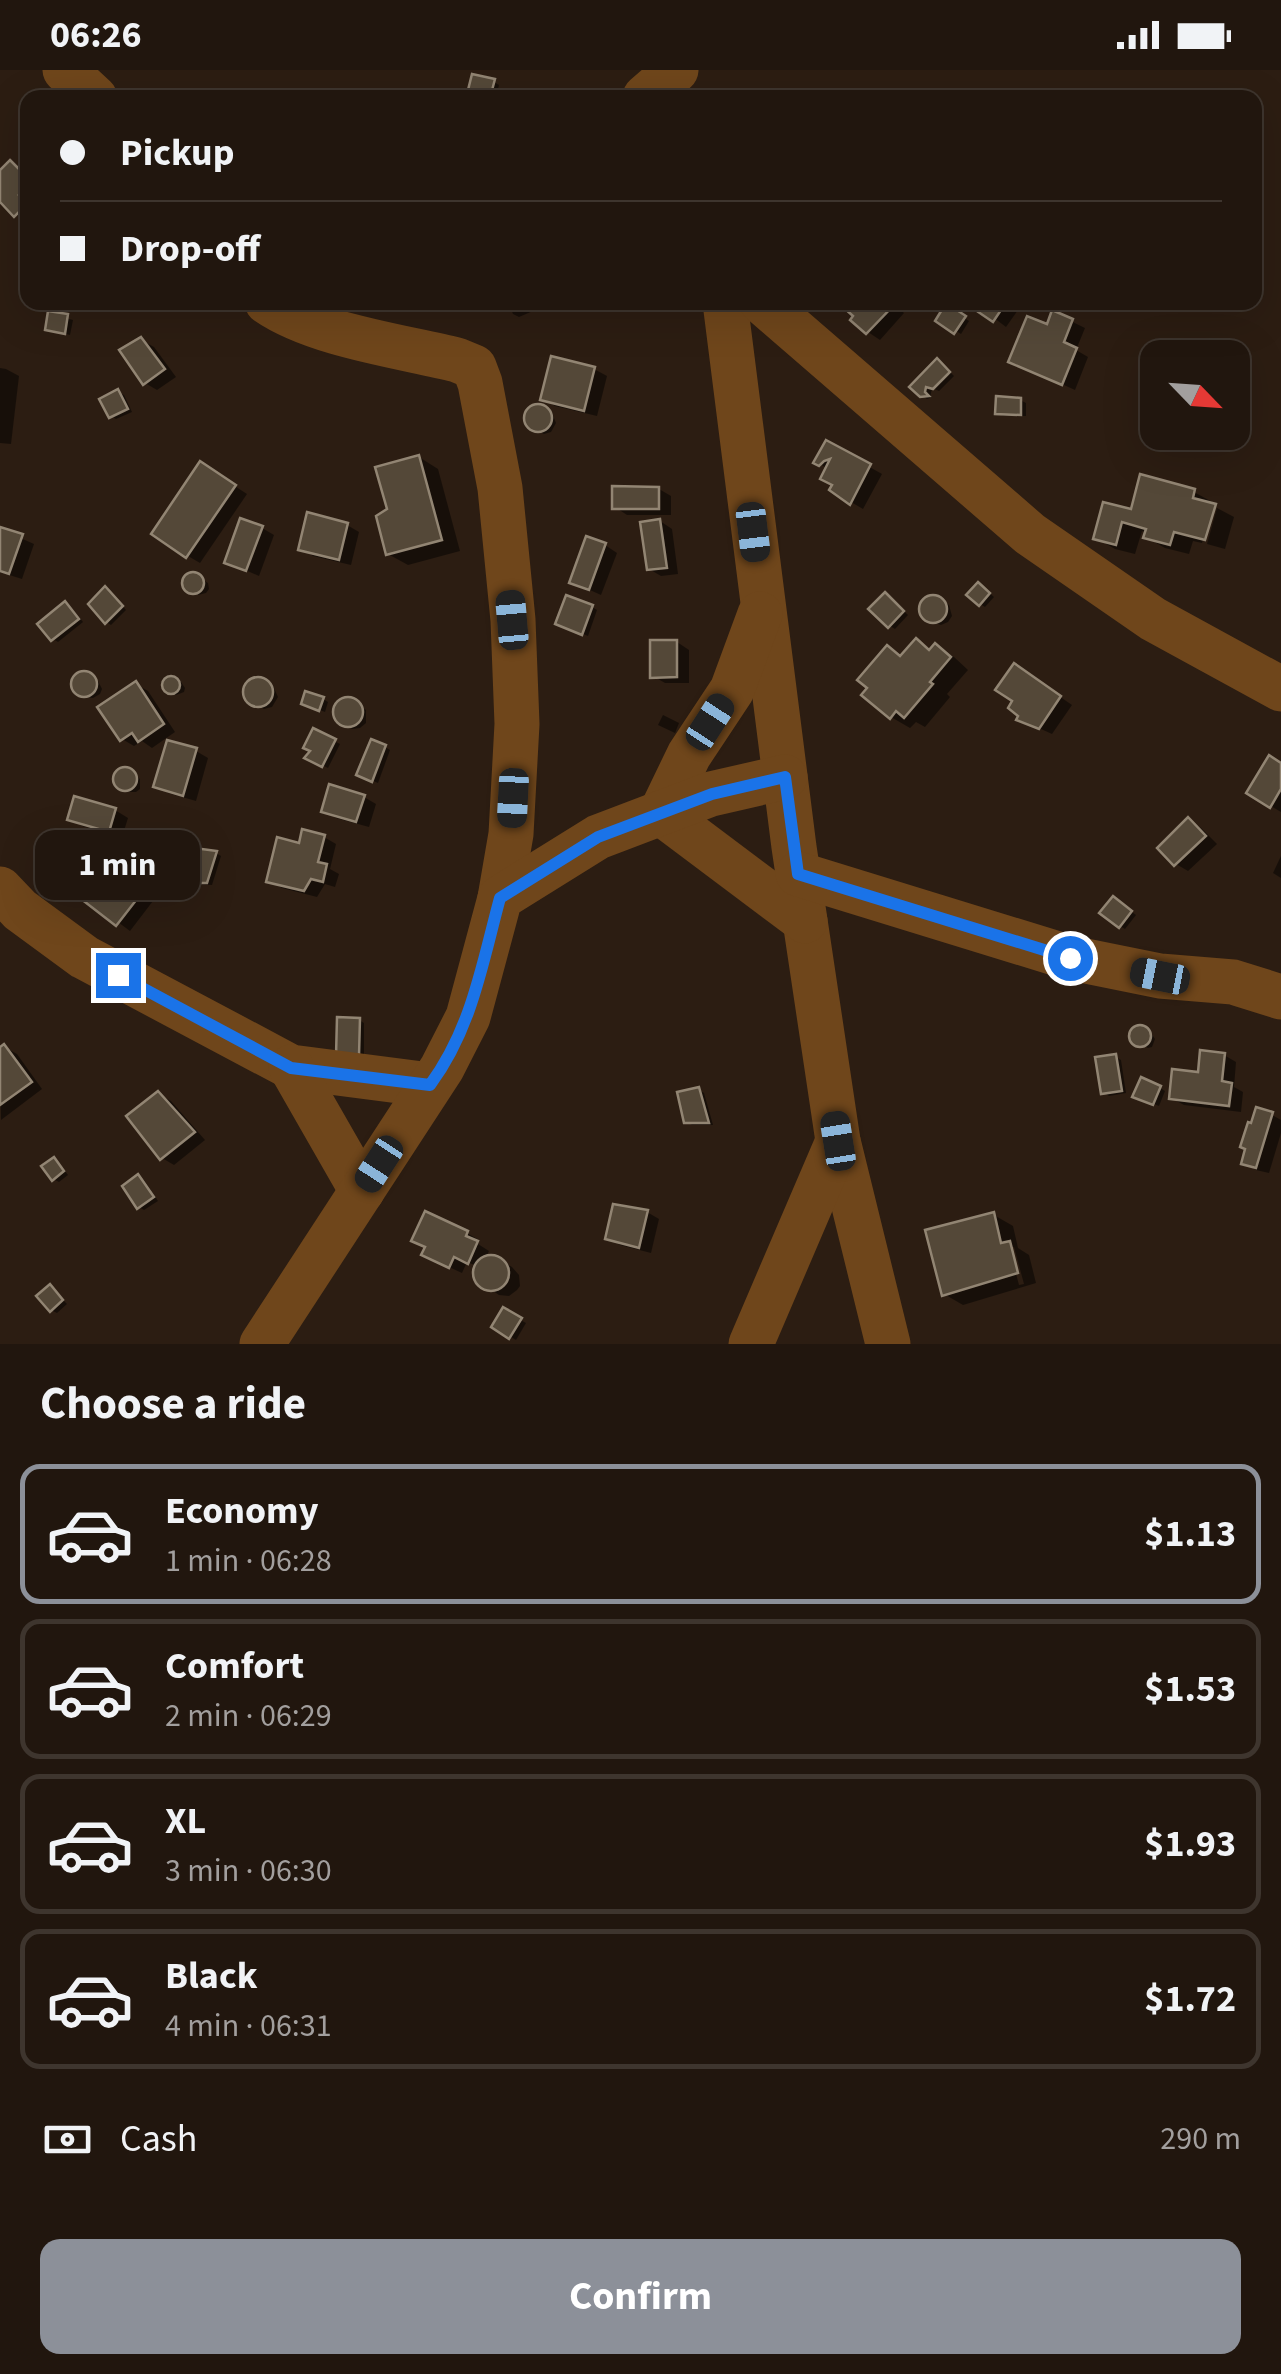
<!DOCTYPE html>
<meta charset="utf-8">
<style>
body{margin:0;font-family:"Source Sans 3",sans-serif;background:#291f17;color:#f1f3f6;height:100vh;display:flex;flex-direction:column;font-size:38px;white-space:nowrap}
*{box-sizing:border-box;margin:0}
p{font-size:32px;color:#a29f9e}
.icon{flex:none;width:55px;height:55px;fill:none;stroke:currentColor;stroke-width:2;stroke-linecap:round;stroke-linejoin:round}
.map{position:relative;height:1274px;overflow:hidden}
.sheet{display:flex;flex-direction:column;background:#21160e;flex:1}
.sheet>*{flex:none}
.guide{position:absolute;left:20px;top:20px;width:1242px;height:220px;border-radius:20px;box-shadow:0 10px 40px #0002,0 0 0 2px #3e352e;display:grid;align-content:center;height:220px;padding:0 40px;background:#21160e}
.needle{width:65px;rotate:115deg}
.buttons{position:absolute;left:1140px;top:270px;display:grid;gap:20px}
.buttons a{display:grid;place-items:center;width:110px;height:110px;border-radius:20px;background:#21160e;box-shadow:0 10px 40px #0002,0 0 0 2px #3e352e;font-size:50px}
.end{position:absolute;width:45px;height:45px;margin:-22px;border:12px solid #1a73e8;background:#fff;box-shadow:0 0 0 5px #fff}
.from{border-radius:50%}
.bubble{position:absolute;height:70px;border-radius:20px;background:#21160e;box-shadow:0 10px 40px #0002,0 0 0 2px #3e352e;font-size:32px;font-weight:700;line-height:70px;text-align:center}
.car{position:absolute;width:30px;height:60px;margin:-30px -15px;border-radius:12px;box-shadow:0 0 8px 2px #0007;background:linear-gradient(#222 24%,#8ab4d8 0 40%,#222 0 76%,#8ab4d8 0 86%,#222 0)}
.guide b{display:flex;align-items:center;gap:35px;height:95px;font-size:38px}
.guide b+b{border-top:2px solid #3e352e}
.guide i{width:25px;height:25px;background:#f1f3f6}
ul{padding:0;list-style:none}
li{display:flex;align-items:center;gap:30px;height:140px;margin:0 20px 15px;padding:0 20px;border:5px solid #3e352e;border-radius:20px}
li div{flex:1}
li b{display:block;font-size:38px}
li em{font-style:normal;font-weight:700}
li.selected{border-color:#8c9099}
li>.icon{width:90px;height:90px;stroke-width:1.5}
h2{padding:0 40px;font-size:45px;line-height:120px}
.pay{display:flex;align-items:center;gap:25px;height:110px;padding:0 40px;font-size:38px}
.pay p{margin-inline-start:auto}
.primary-button{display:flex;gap:20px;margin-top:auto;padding:20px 40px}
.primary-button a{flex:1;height:115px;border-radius:20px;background:#8c9099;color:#fff;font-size:40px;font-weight:700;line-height:115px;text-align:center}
.status{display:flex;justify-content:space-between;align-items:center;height:70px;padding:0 50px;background:#21160e;direction:ltr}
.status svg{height:28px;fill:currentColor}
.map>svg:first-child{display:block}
</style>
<div class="status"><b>06:26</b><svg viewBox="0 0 49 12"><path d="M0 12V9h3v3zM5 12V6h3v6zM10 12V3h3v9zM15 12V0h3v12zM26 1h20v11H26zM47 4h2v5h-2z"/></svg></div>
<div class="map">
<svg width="1281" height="1274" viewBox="0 0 1281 1274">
<rect width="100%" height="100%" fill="#2c1d12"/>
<g fill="#0007" fill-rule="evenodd">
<polygon points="494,12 499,15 496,28 469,28"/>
<polygon points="10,93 28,105 28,151 16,145 0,129 0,103"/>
<polygon points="23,208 28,209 28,226 20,223"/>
<polygon points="508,232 537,232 540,238 519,247 513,244"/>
<polygon points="848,232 893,232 904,243 880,270 868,262 854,249 857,246"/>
<polygon points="973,232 1027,232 1021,241 1018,240 1006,257"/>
<polygon points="947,237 969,251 961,264 938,250"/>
<polygon points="1054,243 1085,258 1076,280 1088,287 1075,320 1011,291 1048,257"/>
<polygon points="50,244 73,250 70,265 47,259"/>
<polygon points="141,270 154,277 176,307 157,320 145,313"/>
<polygon points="942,294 954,306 939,321 932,318 930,328 927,329 912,317"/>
<polygon points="0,298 6,299 19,306 11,374 0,373"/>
<polygon points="594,299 607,306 597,346 555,336 543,329"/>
<polygon points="118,322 124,325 132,342 116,349 111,346"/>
<polygon points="1020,330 1026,333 1026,346 1003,346 998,343"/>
<polygon points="538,336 552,343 556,353 551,362 544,364 530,357 526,345 531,338"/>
<polygon points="827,373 882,404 863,439 851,432 835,415 828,399 817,392"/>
<polygon points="419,387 438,399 460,481 408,495 388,484"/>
<polygon points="213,402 247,424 200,493 188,486"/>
<polygon points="1142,407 1194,422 1214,433 1213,436 1217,437 1212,437 1202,473 1193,471 1189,484 1165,478 1146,467 1147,463 1142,461 1135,484 1115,479 1096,468 1133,442"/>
<polygon points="659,419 671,426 671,445 627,445 615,437"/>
<polygon points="1217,438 1234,447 1225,479 1207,474"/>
<polygon points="660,451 672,459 678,504 661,506 649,499"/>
<polygon points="347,455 359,462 351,495 313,486 301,478"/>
<polygon points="262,458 274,465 259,506 227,492"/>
<polygon points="0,459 34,474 22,509 0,502"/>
<polygon points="605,475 617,483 601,525 572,512"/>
<polygon points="194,504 208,513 209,519 206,523 198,525 187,518 185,510 188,506"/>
<polygon points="984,518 994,527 985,537 980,534"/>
<polygon points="106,519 126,540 111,555 106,552"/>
<polygon points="936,527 949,535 952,546 948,552 941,555 926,549 922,542 925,531"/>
<polygon points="890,528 908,545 895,559 890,556"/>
<polygon points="66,534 71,537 83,552 58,572 53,569"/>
<polygon points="592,537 597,540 588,566 564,556"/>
<polygon points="916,571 932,580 935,576 954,587 968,600 947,624 950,627 925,657 916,652 910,658 891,647 888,578 903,587"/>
<polygon points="677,572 689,580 689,613 665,613 653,606"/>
<polygon points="86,604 98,611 102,619 100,624 93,628 86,627 75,618 76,608"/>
<polygon points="1027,604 1072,635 1052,664 1019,649"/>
<polygon points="170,608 181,612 185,618 184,622 176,625 166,619 165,613"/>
<polygon points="259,609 273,616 278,627 272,637 264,639 249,631 245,623 247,615"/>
<polygon points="136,614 148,621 175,662 152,678 142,671 134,676 122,669"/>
<polygon points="323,629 328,632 325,642 309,636"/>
<polygon points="344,630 353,631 366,640 366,653 360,658 352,659 336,646 338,635"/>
<polygon points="663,645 679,653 675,663 658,655"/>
<polygon points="314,661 340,674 328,698 308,688 313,681"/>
<polygon points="385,677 390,680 378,713 364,707"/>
<polygon points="196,681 208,688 196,731 168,723 156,716"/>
<polygon points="1281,695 1281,742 1249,723"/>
<polygon points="122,700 129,700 140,709 140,719 136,722 129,722 116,712 117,703"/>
<polygon points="364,727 376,734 369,757 336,748 324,741"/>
<polygon points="115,740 128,748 122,767 82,756 70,749"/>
<polygon points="1189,750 1201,758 1217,774 1188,801 1176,794"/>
<polygon points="324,767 336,774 330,799 339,804 335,817 325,814 317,827 282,818 269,811 301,776"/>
<polygon points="52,780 64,788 84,810 78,815 83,820 131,781 169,810 130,861 79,823 70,832 57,824 49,804"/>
<polygon points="216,783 221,786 212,815 192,814 187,811"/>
<polygon points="1281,786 1281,808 1273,803"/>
<polygon points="1118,832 1136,845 1125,859 1120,856"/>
<polygon points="359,950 364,953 364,988 344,987"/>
<polygon points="1139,958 1151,963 1155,969 1152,977 1148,978 1133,970 1134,960"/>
<polygon points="4,977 17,984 42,1019 1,1050 0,980"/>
<polygon points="1224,985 1236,992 1234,1017 1243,1022 1241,1042 1184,1035 1171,1028"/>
<polygon points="1116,987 1121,990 1126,1023 1109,1026 1103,1022"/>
<polygon points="1160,1018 1165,1021 1159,1036 1141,1029"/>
<polygon points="699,1020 704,1023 713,1055 692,1055 687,1052"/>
<polygon points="158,1024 171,1031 205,1070 174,1095 162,1088"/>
<polygon points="1272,1045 1281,1050 1281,1063 1269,1103 1256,1100 1244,1092"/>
<polygon points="54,1090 59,1093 68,1105 59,1112 53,1109"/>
<polygon points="138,1107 144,1110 158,1131 144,1140 139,1137"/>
<polygon points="647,1142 659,1149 651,1183 620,1175 608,1168"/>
<path d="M 994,1145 L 1013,1156 L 1018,1178 L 1029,1185 L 1036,1213 L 963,1235 L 944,1224 ZM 1009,1177 L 1014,1177 L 1024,1214 L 1019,1215 Z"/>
<polygon points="467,1163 479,1170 478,1174 489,1181 486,1187 498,1189 512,1197 519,1205 520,1216 517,1220 509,1226 499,1225 477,1210 477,1196 467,1192 462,1203 436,1191"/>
<polygon points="50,1217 67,1234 57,1243 51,1240"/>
<polygon points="504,1241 526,1253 516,1270 494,1256"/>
</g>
<g fill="#544838" stroke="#928573" stroke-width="2.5">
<polygon points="472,4 495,9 490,28 466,28"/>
<polygon points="10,90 28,108 28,117 19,125 28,133 14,147 0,132 0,100"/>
<polygon points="845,232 891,232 894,235 866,264 850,250 853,246 842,236"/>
<polygon points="970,232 1010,232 1007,236 1005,234 993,252 968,235"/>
<polygon points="946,233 966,246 954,264 935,251"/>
<polygon points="1052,240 1073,249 1064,272 1077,278 1062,315 1008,292 1027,246 1047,254"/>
<polygon points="48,241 68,244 65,264 45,260"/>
<polygon points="141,267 165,299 143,315 119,280"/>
<polygon points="551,286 595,297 584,341 540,330"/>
<polygon points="937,288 950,302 933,319 926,317 925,322 929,326 920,327 909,317"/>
<polygon points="118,319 128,339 109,348 99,329"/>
<polygon points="996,326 1021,328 1021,345 995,344"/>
<circle cx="538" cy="348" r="14"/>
<polygon points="826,370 871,394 850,435 829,420 832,415 820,409 830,389 824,391 819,396 813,393"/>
<polygon points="419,385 442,470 386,485 376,446 387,439 375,397"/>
<polygon points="200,391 236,415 186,488 151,464"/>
<polygon points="1140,404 1195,419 1193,428 1216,434 1205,470 1174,462 1170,475 1143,468 1146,459 1122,452 1116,475 1093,469 1103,432 1131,439"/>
<polygon points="612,416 659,417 659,439 612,439"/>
<polygon points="307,442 348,453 339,490 298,480"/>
<polygon points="240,448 263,456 246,501 224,493"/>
<polygon points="660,449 667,498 647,500 640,452"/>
<polygon points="0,457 23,464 9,504 0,501"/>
<polygon points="586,466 606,473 589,520 569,513"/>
<circle cx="193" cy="513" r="11"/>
<polygon points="978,512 990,523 979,536 966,525"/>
<polygon points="105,516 123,536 105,554 88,534"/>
<polygon points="885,522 904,541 888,558 868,539"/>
<circle cx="933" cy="539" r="14"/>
<polygon points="566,525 593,535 582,565 555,554"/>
<polygon points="65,531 79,549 51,571 37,554"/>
<polygon points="916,568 929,580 935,573 951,587 930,612 933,614 904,648 896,641 890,649 861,625 867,618 857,610 887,575 900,586"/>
<polygon points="650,570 677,570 677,607 650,608"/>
<polygon points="1014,593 1061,626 1039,659 1016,650 1018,646 1008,638 1012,631 995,620"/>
<circle cx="84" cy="614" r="13"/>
<circle cx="171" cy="615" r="9"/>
<circle cx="258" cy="622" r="15"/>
<polygon points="136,611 164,654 138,672 132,663 120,671 97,637"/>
<polygon points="305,621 324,627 319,641 301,634"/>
<circle cx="348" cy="642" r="15"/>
<polygon points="313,658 336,669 322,697 304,688 310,681 303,678"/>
<polygon points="371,669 386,675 372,712 356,705"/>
<polygon points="167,670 197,678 183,726 153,717"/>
<polygon points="1269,685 1281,693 1281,719 1270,738 1246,723"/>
<circle cx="125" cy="709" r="12"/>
<polygon points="329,714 365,725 356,752 321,742"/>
<polygon points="74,726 116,738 109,762 67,750"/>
<polygon points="1188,747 1206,766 1174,796 1157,778"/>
<polygon points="302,759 325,765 318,792 327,794 323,812 311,809 304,821 266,812 277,767 299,773"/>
<polygon points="118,770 158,802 116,856 76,825"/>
<polygon points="52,777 73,802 67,807 72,812 56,826 40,809 46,804 35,792"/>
<polygon points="194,778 217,781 207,813 184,813"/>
<polygon points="1113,826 1132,841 1119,858 1099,843"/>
<polygon points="337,947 360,948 359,986 336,986"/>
<circle cx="1140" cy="966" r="11"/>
<polygon points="4,974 32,1012 0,1035 0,977"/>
<polygon points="1200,980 1225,983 1222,1011 1232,1013 1229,1036 1169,1029 1172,999 1198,1002"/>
<polygon points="1116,984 1122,1021 1101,1024 1095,987"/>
<polygon points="1141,1007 1161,1016 1153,1035 1132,1027"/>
<polygon points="699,1017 709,1053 684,1053 677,1022"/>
<polygon points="158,1021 195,1062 160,1090 126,1046"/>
<polygon points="1256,1037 1273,1042 1256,1098 1241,1094 1245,1079 1240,1077 1248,1052 1251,1053"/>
<polygon points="54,1087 64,1101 52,1111 41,1096"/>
<polygon points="138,1104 154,1127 137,1139 122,1116"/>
<polygon points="613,1134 648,1140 639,1178 605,1169"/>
<polygon points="425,1141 468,1161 466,1166 478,1171 468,1194 454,1187 449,1198 421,1185 425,1177 411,1171"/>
<polygon points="994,1142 1001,1173 1010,1171 1018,1203 942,1226 925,1160"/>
<circle cx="491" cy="1203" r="18"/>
<polygon points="50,1214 63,1230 50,1242 36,1226"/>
<polygon points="503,1237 522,1248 509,1269 491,1257"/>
</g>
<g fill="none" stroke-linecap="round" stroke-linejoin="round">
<g stroke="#6f461b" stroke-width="45">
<polyline points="65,0 95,28"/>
<polyline points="645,27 676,0"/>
<path d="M 267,232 C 315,265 400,276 457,290 L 474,297 L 480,313 L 500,418 L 513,550 L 517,654 L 511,764 L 500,828"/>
<polyline points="725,232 794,777 838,1071 888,1274"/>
<polyline points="762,232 1030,464 1153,549 1281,619"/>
<polyline points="661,743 689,685 732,620 760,544"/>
<polyline points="661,743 805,851"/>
<polyline points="798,804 1071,888 1160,906 1233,912 1281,927"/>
<polyline points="0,819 20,840 84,887 291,997 430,1015"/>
<polyline points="291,997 362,1121"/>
<polyline points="262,1274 442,998 468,947 500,828 598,767 711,724 785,707"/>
<polyline points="751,1274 838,1071"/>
</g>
</g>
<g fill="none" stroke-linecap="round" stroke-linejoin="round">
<path stroke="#1a73e8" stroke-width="12" d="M 118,905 L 291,998 L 430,1015 C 472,958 482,894 500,828 L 598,767 L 712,724 L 785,707 L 798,804 L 1070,888"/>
</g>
</svg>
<div class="buttons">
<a><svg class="needle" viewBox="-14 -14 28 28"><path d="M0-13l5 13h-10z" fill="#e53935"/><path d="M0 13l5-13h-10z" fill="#a29f9e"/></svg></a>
</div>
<i class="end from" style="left:1070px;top:888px"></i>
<i class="end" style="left:118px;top:905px"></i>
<div class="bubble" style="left:35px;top:760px;width:165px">1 min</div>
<i class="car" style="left:753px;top:462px;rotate:173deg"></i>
<i class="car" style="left:512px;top:550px;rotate:355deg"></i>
<i class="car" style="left:710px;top:652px;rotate:33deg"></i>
<i class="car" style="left:513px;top:728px;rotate:183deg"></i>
<i class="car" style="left:1160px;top:906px;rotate:281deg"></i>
<i class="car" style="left:838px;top:1071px;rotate:351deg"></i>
<i class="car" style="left:379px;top:1094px;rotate:213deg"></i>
<div class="guide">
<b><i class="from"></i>Pickup</b>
<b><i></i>Drop-off</b>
</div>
</div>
<section class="sheet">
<h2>Choose a ride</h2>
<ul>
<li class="selected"><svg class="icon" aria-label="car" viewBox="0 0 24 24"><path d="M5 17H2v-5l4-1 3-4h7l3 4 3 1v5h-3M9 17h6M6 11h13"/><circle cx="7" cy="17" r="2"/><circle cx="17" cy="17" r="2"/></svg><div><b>Economy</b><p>1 min · 06:28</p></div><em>$1.13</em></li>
<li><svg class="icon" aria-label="car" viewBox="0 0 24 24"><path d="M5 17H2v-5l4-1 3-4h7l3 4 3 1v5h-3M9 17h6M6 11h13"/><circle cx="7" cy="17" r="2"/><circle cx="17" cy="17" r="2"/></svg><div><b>Comfort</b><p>2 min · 06:29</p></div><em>$1.53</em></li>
<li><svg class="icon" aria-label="car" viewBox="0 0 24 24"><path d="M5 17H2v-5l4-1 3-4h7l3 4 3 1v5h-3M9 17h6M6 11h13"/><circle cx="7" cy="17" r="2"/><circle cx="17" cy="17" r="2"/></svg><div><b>XL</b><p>3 min · 06:30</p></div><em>$1.93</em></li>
<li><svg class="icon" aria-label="car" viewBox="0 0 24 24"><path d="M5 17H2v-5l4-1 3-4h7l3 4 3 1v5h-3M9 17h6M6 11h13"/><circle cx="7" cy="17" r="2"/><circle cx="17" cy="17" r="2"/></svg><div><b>Black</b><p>4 min · 06:31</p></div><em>$1.72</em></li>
</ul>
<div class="pay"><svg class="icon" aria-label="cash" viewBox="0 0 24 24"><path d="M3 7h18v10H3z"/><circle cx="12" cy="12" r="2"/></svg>Cash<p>290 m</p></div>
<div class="primary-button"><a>Confirm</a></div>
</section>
